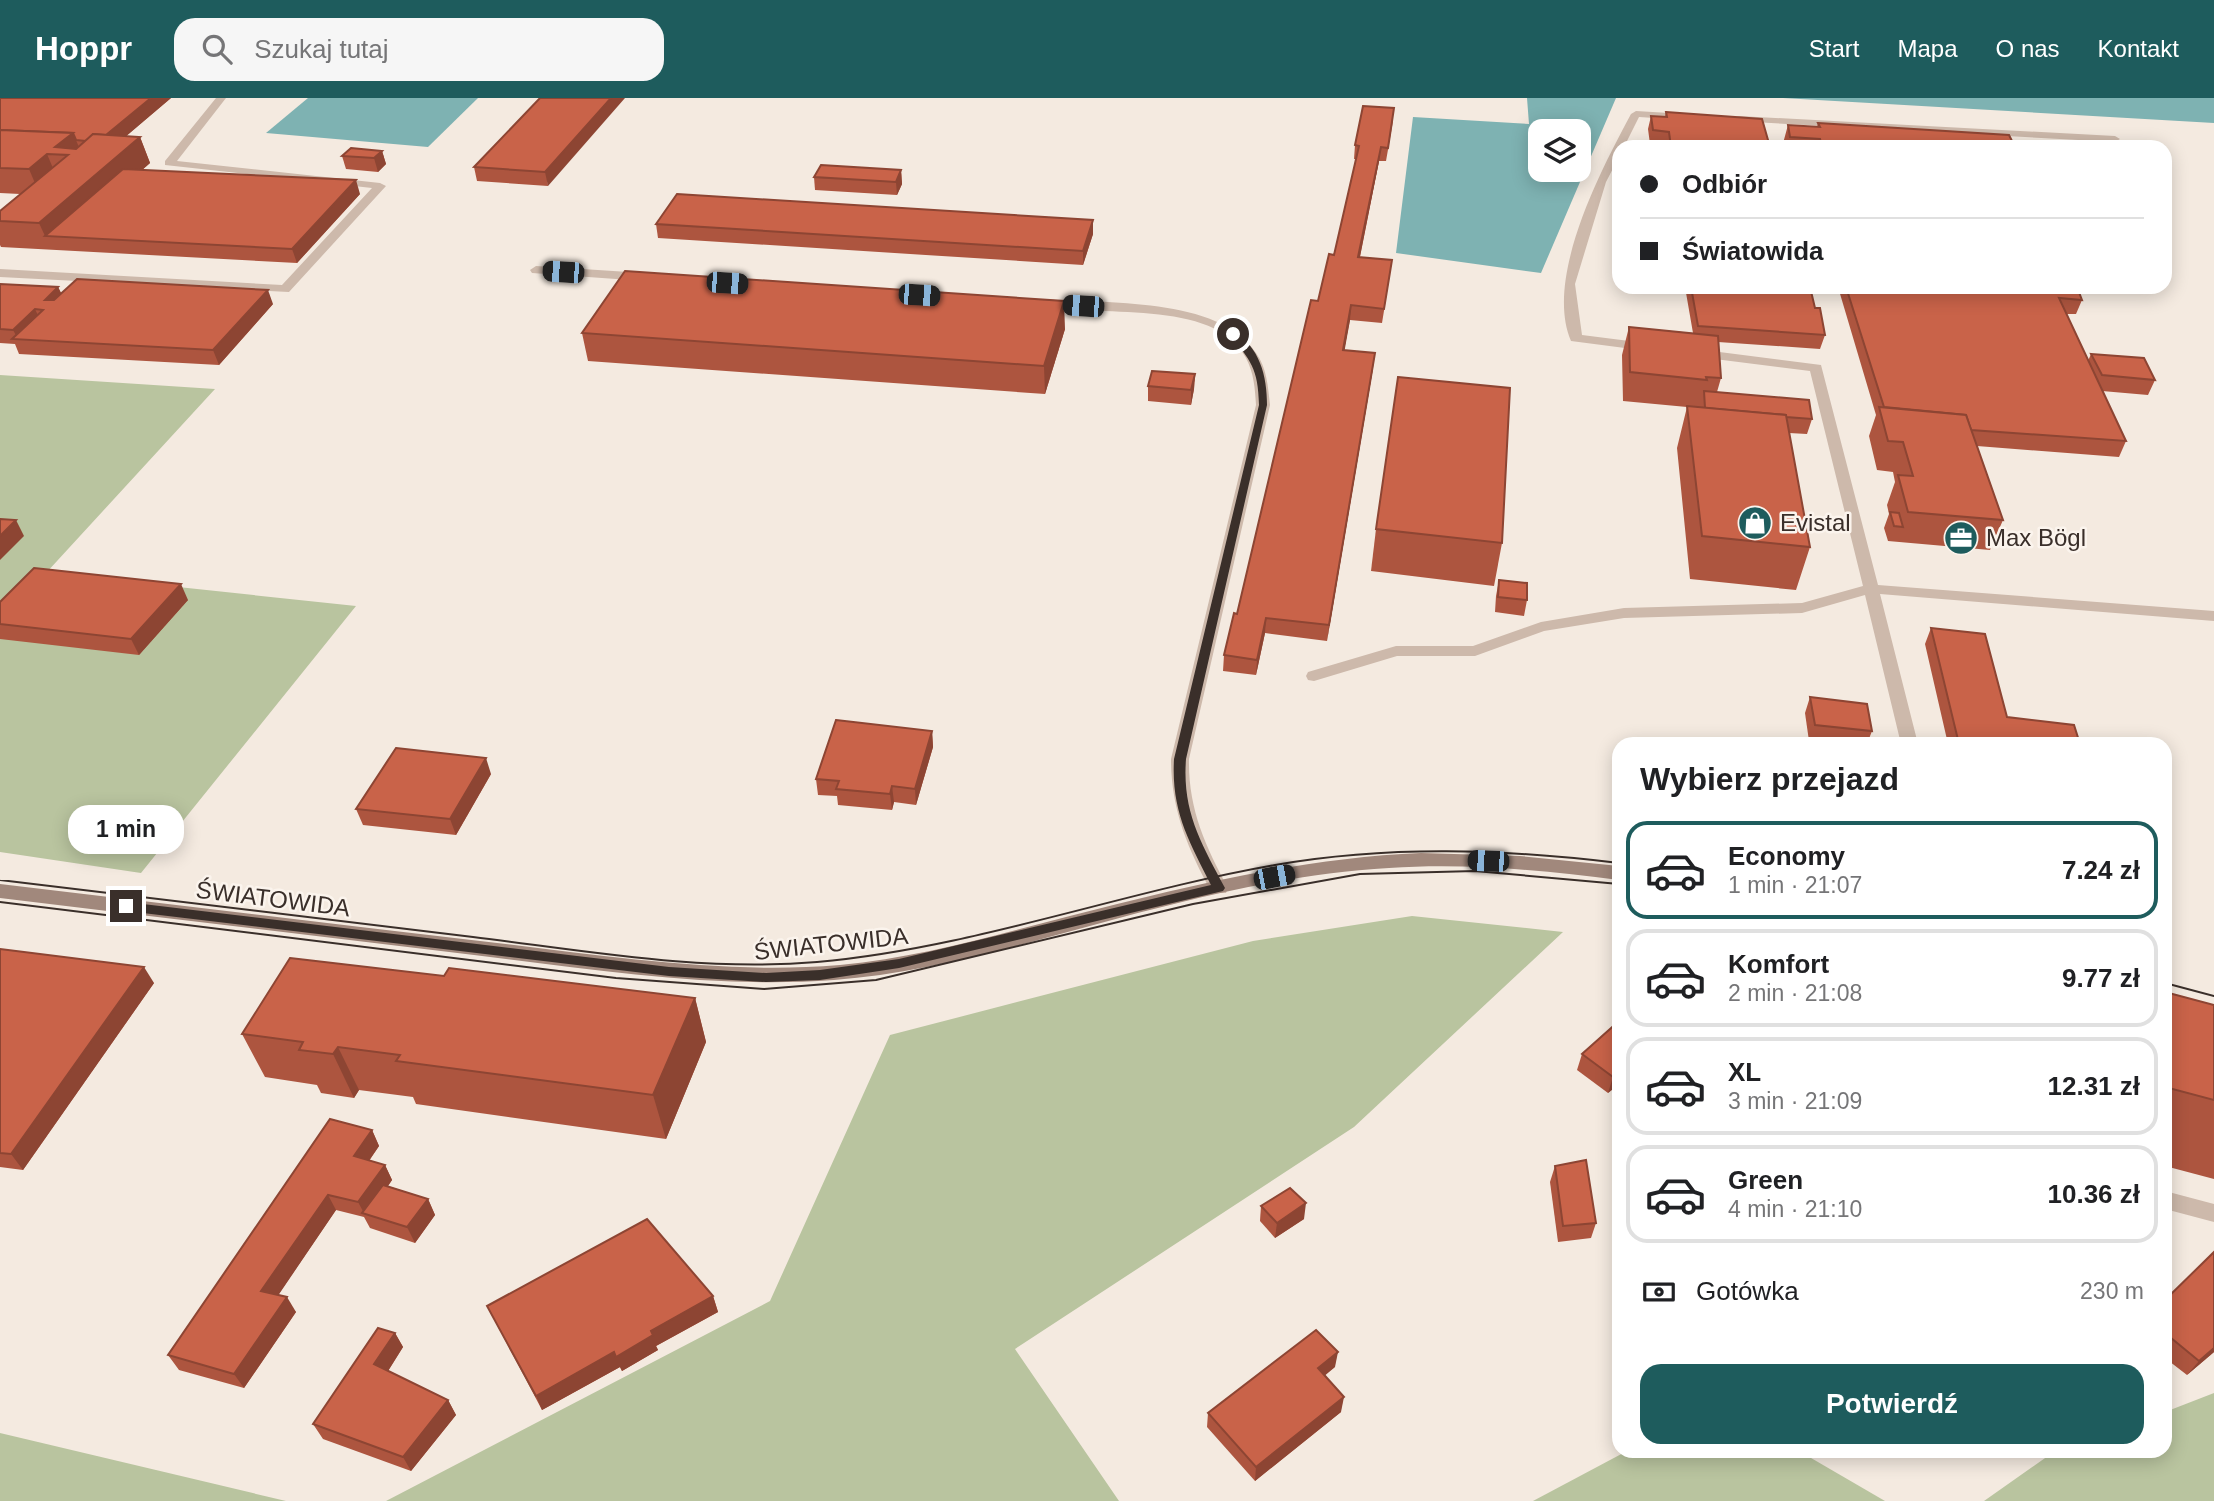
<!DOCTYPE html>
<html lang="pl">
<meta charset="utf-8">
<style>
body{margin:0;font-family:Helvetica,sans-serif;background:#f6f6f6;color:#202124;height:100vh;display:flex;flex-direction:column;font-size:26px;white-space:nowrap}
*{box-sizing:border-box;margin:0}
p{font-size:23px;color:#757577}
.icon{flex:none;width:38px;height:38px;fill:none;stroke:currentColor;stroke-width:2;stroke-linecap:round;stroke-linejoin:round}
.map{position:relative;flex:1;overflow:hidden}
.details{position:absolute;left:1612px;top:639px;width:560px;height:721px;display:flex;flex-direction:column;background:#fff;border-radius:21px;box-shadow:0 4px 18px #0003}
.details>*{flex:none}
.hud{position:absolute;left:1612px;top:42px;width:560px;height:154px;border-radius:21px;box-shadow:0 4px 18px #0003;display:grid;align-content:center;height:154px;padding:0 28px;background:#fff}
.tools{position:absolute;left:1528px;top:21px;display:grid;gap:14px}
.tools a{display:grid;place-items:center;width:63px;height:63px;border-radius:14px;background:#fff;box-shadow:0 4px 18px #0003;font-size:35px}
.end{position:absolute;width:32px;height:32px;margin:-16px;border:9px solid #3a2f2a;background:#fff;box-shadow:0 0 0 4px #fff}
.from{border-radius:50%}
.bubble{position:absolute;height:49px;border-radius:21px;background:#fff;box-shadow:0 4px 18px #0003;font-size:23px;font-weight:800;line-height:49px;text-align:center}
.car{position:absolute;width:21px;height:42px;margin:-21px -10px;border-radius:9px;box-shadow:0 0 5px 2px #0007;background:linear-gradient(#222 24%,#8ab4d8 0 40%,#222 0 76%,#8ab4d8 0 86%,#222 0)}
.hud b{display:flex;align-items:center;gap:24px;height:66px;font-size:26px}
.hud b+b{border-top:2px solid #e0e0e0}
.hud i{width:18px;height:18px;background:#202124}
ul{padding:0;list-style:none}
li{display:flex;align-items:center;gap:21px;height:98px;margin:0 14px 10px;padding:0 14px;border:4px solid #e0e0e0;border-radius:21px}
li div{flex:1}
li b{display:block;font-size:26px}
li em{font-style:normal;font-weight:800}
li.current{border-color:#1e5c5d}
li>.icon{width:63px;height:63px;stroke-width:1.5}
h2{padding:0 28px;font-size:32px;line-height:84px}
.pay{display:flex;align-items:center;gap:18px;height:77px;padding:0 28px;font-size:26px}
.pay p{margin-inline-start:auto}
.primary-button{display:flex;gap:14px;margin-top:auto;padding:14px 28px}
.primary-button a{flex:1;height:80px;border-radius:21px;background:#1e5c5d;color:#fff;font-size:28px;font-weight:800;line-height:80px;text-align:center}
header{display:flex;align-items:center;gap:42px;box-sizing:border-box;height:98px;padding:0 35px;background:#1e5c5d;color:#fff}
header strong{font-size:33px}
nav{display:flex;gap:38px;margin-inline-start:auto;font-size:24px}
.search{width:490px;height:63px;background:#f6f6f6;display:flex;align-items:center;gap:18px;box-sizing:border-box;padding:0 24px;border-radius:21px;color:#757577;font-size:26px}
.map>svg:first-child{display:block}
</style>
<header>
<strong>Hoppr</strong>
<div class="search"><svg class="icon" aria-label="search" viewBox="0 0 24 24"><circle cx="10" cy="10" r="6"/><path d="M15 15l6 6"/></svg>Szukaj tutaj</div>
<nav><a>Start</a><a>Mapa</a><a>O nas</a><a>Kontakt</a></nav>
</header>
<div class="map">
<svg width="2214" height="1403" viewBox="0 0 2214 1403">
<rect width="100%" height="100%" fill="#f4eae0"/>
<g fill="#b9c49f">
<polygon points="0,277 215,291 46,475 356,508 141,775 0,754"/>
<polygon points="1412,818 1563,834 1354,1029 1015,1251 1119,1403 386,1403 770,1203 890,937 1253,843"/>
<polygon points="2214,1295 2214,1403 1984,1403 2055,1353 2165,1353 2165,1314"/>
<polygon points="0,1335 286,1403 0,1403"/>
<polygon points="1627,1353 1799,1353 1885,1403 1533,1403"/>
</g>
<g fill="#7eb2b2" fill-rule="evenodd">
<polygon points="308,0 478,0 428,49 266,35"/>
<path d="M 1527,0 L 1616,0 L 1541,175 L 1396,155 L 1413,19 L 1529,26 ZM 1540,33 L 1578,33 L 1578,72 L 1540,72 Z"/>
<polygon points="1783,0 2214,0 2214,25"/>
</g>
<g fill="none" stroke-linecap="round" stroke-linejoin="round">
<g fill="#cdb9ab" fill-rule="evenodd">
<polygon points="216,0 226,0 177,63 380,85 386,88 289,194 0,179 0,171 282,187 372,90 165,67 165,63"/>
<path d="M 1636,13 L 1686,16 L 1691,19 L 1686,22 L 1639,19 L 1624,49 L 1619,49 L 1619,59 L 1606,84 L 1575,186 L 1582,237 L 1653,246 L 1653,252 L 1648,253 L 1571,243 C 1544,180 1601,72 1631,16 Z"/>
<polygon points="1739,18 2115,38 2120,41 2115,44 1735,23 1735,19"/>
<polygon points="536,168 644,175 650,179 644,183 532,175 530,172"/>
<path d="M 1042,201 C 1104,206 1219,198 1256,255 C 1267,270 1268,289 1270,307 L 1189,661 C 1188,710 1205,748 1228,790 L 1226,795 L 1212,795 C 1188,751 1171,712 1171,661 L 1256,307 C 1255,291 1254,275 1246,260 C 1215,199 1094,220 1038,208 L 1036,205 Z"/>
<polygon points="1696,251 1821,267 1878,487 2214,513 2214,523 1880,496 1918,646 1901,646 1865,497 1802,515 1624,520 1544,533 1475,558 1397,558 1314,583 1308,582 1306,578 1308,574 1396,548 1473,548 1541,524 1624,510 1802,505 1863,488 1810,273 1691,258 1690,255"/>
</g>
<polygon fill="#cdb9ab" fill-rule="evenodd" points="2165,1093 2214,1106 2214,1124 2165,1111"/>
<path fill="#a1887c" fill-rule="evenodd" d="M 1421,755 L 1520,758 L 1619,768 L 1619,782 C 1543,772 1466,765 1389,770 C 1318,774 1247,788 1178,805 C 1065,832 950,873 834,882 C 713,891 593,871 474,857 C 316,838 158,819 0,800 L 0,786 C 160,805 320,824 480,843 C 600,857 720,877 840,867 C 917,860 992,838 1066,819 C 1183,789 1300,760 1421,755 Z"/>
<g stroke="#3a2f2a" stroke-width="2">
<path d="M 0,782 C 158,801 316,820 473,839 C 587,853 702,874 817,864 C 973,850 1121,794 1275,767 C 1389,747 1504,751 1619,765"/>
<polyline points="0,804 616,880 764,891 876,882 1193,806 1360,776 1475,773 1619,786"/>
<polyline points="2165,885 2214,898"/>
</g>
</g>
<g fill="#ad553f">
<polygon points="0,0 171,0 126,38 140,39 150,65 142,72 360,96 297,165 1,149 0,147 0,113 20,96 0,95"/>
<polygon points="540,0 548,88 477,83 474,69"/>
<polygon points="1666,14 1770,49 1666,49 1666,48 1650,46 1648,31 1651,18 1665,19"/>
<polygon points="1393,23 1386,63 1379,63 1360,159 1390,176 1382,225 1350,222 1344,252 1373,270 1327,543 1265,535 1256,577 1223,573 1224,557 1237,516 1318,203 1334,157 1356,61 1354,61 1355,47"/>
<polygon points="1818,25 2015,49 1782,49 1788,27 1817,29"/>
<polygon points="382,53 386,66 378,74 346,71 342,58"/>
<polygon points="901,72 902,86 897,97 815,92 814,79"/>
<polygon points="1093,122 1093,136 1083,167 658,140 656,126"/>
<polygon points="0,186 58,189 61,195 273,206 219,267 19,256 15,246 0,245"/>
<polygon points="1685,189 1810,189 1815,210 1825,237 1820,251 1718,244 1721,280 1717,294 1812,321 1807,336 1789,335 1810,449 1796,492 1690,481 1677,350 1687,309 1623,303 1622,257 1629,229 1693,235"/>
<polygon points="1838,189 2077,189 2082,202 2076,216 2066,216 2088,263 2091,256 2155,282 2148,297 2102,293 2126,343 2119,359 1977,348 2003,422 1990,452 1888,443 1884,430 1889,416 1887,407 1895,384 1893,374 1877,372 1869,338 1876,317"/>
<polygon points="1065,231 1045,296 588,263 582,235"/>
<polygon points="1195,276 1194,291 1191,307 1148,303 1148,288"/>
<polygon points="1376,431 1502,445 1494,488 1371,473"/>
<polygon points="1499,482 1527,502 1524,518 1495,514 1496,498"/>
<polygon points="188,502 139,557 0,541 0,504"/>
<polygon points="1931,530 2007,619 2080,646 1948,646 1925,546"/>
<polygon points="1810,599 1872,633 1867,646 1837,646 1809,643 1805,615"/>
<polygon points="932,633 933,649 916,707 894,704 892,712 838,707 837,698 818,697 816,681"/>
<polygon points="491,676 456,737 363,727 356,711"/>
<polygon points="0,851 154,885 23,1072 0,1069"/>
<polygon points="444,878 695,900 706,944 666,1041 416,1006 413,999 359,992 354,1000 321,995 317,987 265,979 242,936"/>
<polygon points="2165,894 2214,907 2214,1081 2165,1068"/>
<polygon points="1619,923 1619,986 1608,995 1577,972 1582,956"/>
<polygon points="372,1032 379,1048 369,1063 385,1067 392,1082 388,1088 428,1101 435,1117 415,1145 370,1130 364,1119 336,1112 278,1197 296,1214 244,1290 179,1272 168,1257"/>
<polygon points="1555,1068 1596,1125 1591,1140 1558,1144 1550,1084"/>
<polygon points="1261,1108 1304,1121 1275,1140 1260,1123"/>
<polygon points="713,1198 718,1214 656,1248 658,1252 622,1273 620,1269 542,1312 487,1208"/>
<polygon points="2165,1202 2214,1254 2187,1277 2165,1260"/>
<polygon points="395,1235 403,1249 388,1273 448,1302 456,1317 411,1373 323,1341 313,1326"/>
<polygon points="1335,1269 1324,1277 1341,1314 1255,1383 1207,1329 1208,1315"/>
</g>
<g fill="#8d4533">
<polygon points="151,0 171,0 104,57 99,43"/>
<polygon points="611,0 625,0 548,88 545,74"/>
<polygon points="73,35 84,61 68,57 55,49"/>
<polygon points="140,39 150,65 66,139 45,138 39,125"/>
<polygon points="1381,49 1379,63 1357,173 1358,159"/>
<polygon points="382,53 386,66 378,74 374,60"/>
<polygon points="47,56 58,82 40,97 29,71"/>
<polygon points="901,72 902,86 897,97 896,84"/>
<polygon points="356,82 360,96 297,165 292,151"/>
<polygon points="1093,122 1093,136 1083,167 1083,153"/>
<polygon points="58,189 65,203 45,202"/>
<polygon points="268,192 273,206 219,267 213,252"/>
<polygon points="1064,203 1065,231 1045,296 1044,268"/>
<polygon points="1351,207 1350,222 1342,267 1343,252"/>
<polygon points="35,211 42,226 18,241 13,232"/>
<polygon points="1375,255 1373,270 1327,543 1329,527"/>
<polygon points="1195,276 1194,291 1191,307 1191,292"/>
<polygon points="16,422 24,438 0,462 0,438"/>
<polygon points="181,486 188,502 139,557 131,541"/>
<polygon points="1266,520 1265,535 1256,577 1257,562"/>
<polygon points="932,633 933,649 916,707 915,691"/>
<polygon points="486,660 491,676 456,737 450,721"/>
<polygon points="892,688 894,704 892,712 890,696"/>
<polygon points="144,869 154,885 23,1072 11,1056"/>
<polygon points="695,900 706,944 666,1041 653,997"/>
<polygon points="338,949 359,992 354,1000 333,956"/>
<polygon points="1619,974 1619,986 1608,995 1613,979"/>
<polygon points="372,1032 379,1048 361,1074 354,1058"/>
<polygon points="385,1067 392,1082 368,1117 364,1115 358,1104"/>
<polygon points="328,1097 336,1112 271,1208 261,1193"/>
<polygon points="428,1101 435,1117 415,1145 407,1129"/>
<polygon points="1306,1105 1304,1121 1275,1140 1277,1125"/>
<polygon points="713,1198 718,1214 656,1248 658,1252 622,1273 620,1269 542,1312 536,1298"/>
<polygon points="287,1199 296,1214 244,1290 234,1276"/>
<polygon points="395,1235 403,1249 383,1281 374,1266"/>
<polygon points="2214,1250 2214,1254 2187,1277 2199,1263"/>
<polygon points="1338,1254 1335,1269 1316,1285 1318,1270"/>
<polygon points="1344,1299 1341,1314 1255,1383 1256,1369"/>
<polygon points="448,1302 456,1317 411,1373 403,1359"/>
</g>
<g fill="#c96349" stroke="#8d4533" stroke-width="2">
<polygon points="0,0 151,0 106,37 93,36 86,43 76,42 73,35 0,32"/>
<polygon points="540,0 611,0 545,74 474,69"/>
<polygon points="1363,8 1394,10 1388,50 1381,49 1358,159 1392,162 1384,211 1351,207 1343,252 1375,255 1329,527 1266,520 1257,562 1224,557 1234,515 1237,516 1311,202 1318,203 1329,156 1334,157 1359,48 1355,47"/>
<polygon points="1666,14 1762,21 1770,49 1671,49 1669,34 1653,32 1651,18 1667,19"/>
<polygon points="1818,25 2009,37 2015,49 1822,49 1820,41 1790,39 1788,27 1820,29"/>
<polygon points="0,32 73,35 55,49 76,51 93,36 140,39 39,125 0,123 0,113 68,57 47,56 29,71 0,70"/>
<polygon points="351,50 382,53 374,60 342,58"/>
<polygon points="821,67 901,72 896,84 814,79"/>
<polygon points="123,71 356,82 292,151 45,138"/>
<polygon points="677,96 1093,122 1083,153 656,126"/>
<polygon points="625,173 1064,203 1044,268 582,235"/>
<polygon points="77,181 268,192 213,252 12,241 43,212 35,211 13,232 0,231 0,186 58,189 45,202 54,202"/>
<polygon points="1691,189 1810,189 1815,210 1820,210 1825,237 1698,228"/>
<polygon points="1846,189 2077,189 2082,202 2059,200 2126,343 1971,332 1966,317 1884,309"/>
<polygon points="1629,229 1718,238 1721,280 1706,279 1707,282 1630,274"/>
<polygon points="2091,256 2144,260 2155,282 2102,277"/>
<polygon points="1152,273 1195,276 1191,292 1148,288"/>
<polygon points="1398,279 1510,290 1502,445 1376,431"/>
<polygon points="1704,293 1809,302 1812,321 1786,319 1786,317 1705,310"/>
<polygon points="1687,308 1786,317 1810,449 1702,438"/>
<polygon points="1879,309 1966,317 2003,422 1908,414 1898,377 1913,378 1903,344 1888,343"/>
<polygon points="1890,414 1899,415 1903,429 1894,428"/>
<polygon points="0,421 16,422 0,438"/>
<polygon points="34,470 181,486 131,541 0,526 0,504"/>
<polygon points="1499,482 1527,485 1527,502 1498,499"/>
<polygon points="1931,530 1985,536 2007,619 2074,627 2080,646 1959,646"/>
<polygon points="1810,599 1867,606 1872,633 1815,627"/>
<polygon points="836,622 932,633 915,691 892,688 890,696 836,691 839,683 816,681"/>
<polygon points="396,650 486,660 450,721 356,711"/>
<polygon points="0,851 144,869 11,1056 0,1055"/>
<polygon points="290,860 444,878 449,870 695,900 653,997 396,963 400,957 338,949 333,956 299,952 303,944 242,936"/>
<polygon points="2165,894 2214,907 2214,1002 2165,989"/>
<polygon points="1619,923 1619,974 1613,979 1582,956"/>
<polygon points="330,1021 372,1032 354,1058 385,1067 358,1104 328,1097 261,1193 287,1199 234,1276 168,1257"/>
<polygon points="1586,1062 1596,1125 1563,1128 1555,1068"/>
<polygon points="383,1087 428,1101 407,1129 362,1115"/>
<polygon points="1290,1090 1306,1105 1277,1125 1261,1108"/>
<polygon points="647,1121 713,1198 651,1233 653,1237 616,1259 614,1254 536,1298 487,1208"/>
<polygon points="2214,1154 2214,1250 2199,1263 2165,1235 2165,1202"/>
<polygon points="378,1230 395,1235 374,1266 448,1302 403,1359 313,1326"/>
<polygon points="1316,1232 1338,1254 1318,1270 1344,1299 1256,1369 1208,1315"/>
</g>
<path fill="#3a2f2a" d="M 1233,233 C 1260,249 1267,278 1267,307 L 1186,661 C 1182,714 1201,745 1225,790 L 1223,793 L 899,870 L 820,882 L 766,884 L 669,878 L 126,813 L 120,808 L 126,804 L 669,869 L 766,875 L 820,872 L 899,861 L 1211,787 C 1189,743 1171,713 1174,661 L 1259,307 C 1258,270 1251,263 1229,236 Z"/>
<defs>
<g id="shop-disc" transform="scale(1.75)"><circle r="9.5" fill="#1e5c5d" stroke="#fbf4ed"/><path d="M-5-2.5h2.3a2.7 3.5 0 0 1 5.4 0H5L5.5 6h-11ZM-1.5-2.5h3a1.5 2.3 0 0 0-3 0Z" fill="#fff"/></g>
<g id="office-disc" transform="scale(1.75)"><circle r="9.5" fill="#1e5c5d" stroke="#fbf4ed"/><path d="M-6-3h4V-5.5h4V-3h4V5H-6ZM-1-4.5V-3h2v-1.5ZM-6 0V1H6V0Z" fill="#fff"/></g>
</defs>
<g fill-rule="evenodd">
<use href="#shop-disc" x="1755" y="425"/>
<use href="#office-disc" x="1961" y="440"/>
</g>
<g text-anchor="middle" stroke-width="5" stroke-linejoin="round" paint-order="stroke">
<g font-size="24" fill="#3a2f2a" stroke="#fbf4ed" text-anchor="start">
<text x="1780" y="433">Evistal</text>
<text x="1986" y="448">Max Bögl</text>
</g>
<g font-size="24" fill="#3a2f2a" stroke="#fbf4ed">
<text transform="translate(273 801) rotate(7)" y="8">ŚWIATOWIDA</text>
<text transform="translate(831 846) rotate(-6)" y="8">ŚWIATOWIDA</text>
</g>
</g>
</svg>
<div class="tools">
<a><svg class="icon" aria-label="layers" viewBox="0 0 24 24"><path d="M12 4l9 5-9 5-9-5zM3 14l9 5 9-5"/></svg></a>
</div>
<i class="end from" style="left:1233px;top:236px"></i>
<i class="end" style="left:126px;top:808px"></i>
<div class="bubble" style="left:68px;top:707px;width:116px">1 min</div>
<i class="car" style="left:563px;top:174px;rotate:274deg"></i>
<i class="car" style="left:727px;top:185px;rotate:94deg"></i>
<i class="car" style="left:919px;top:197px;rotate:94deg"></i>
<i class="car" style="left:1083px;top:208px;rotate:274deg"></i>
<i class="car" style="left:1488px;top:763px;rotate:272deg"></i>
<i class="car" style="left:1274px;top:779px;rotate:79deg"></i>
<div class="hud">
<b><i class="from"></i>Odbiór</b>
<b><i></i>Światowida</b>
</div>
<section class="details">
<h2>Wybierz przejazd</h2>
<ul>
<li class="current"><svg class="icon" aria-label="car" viewBox="0 0 24 24"><path d="M5 17H2v-5l4-1 3-4h7l3 4 3 1v5h-3M9 17h6M6 11h13"/><circle cx="7" cy="17" r="2"/><circle cx="17" cy="17" r="2"/></svg><div><b>Economy</b><p>1 min · 21:07</p></div><em>7.24 zł</em></li>
<li><svg class="icon" aria-label="car" viewBox="0 0 24 24"><path d="M5 17H2v-5l4-1 3-4h7l3 4 3 1v5h-3M9 17h6M6 11h13"/><circle cx="7" cy="17" r="2"/><circle cx="17" cy="17" r="2"/></svg><div><b>Komfort</b><p>2 min · 21:08</p></div><em>9.77 zł</em></li>
<li><svg class="icon" aria-label="car" viewBox="0 0 24 24"><path d="M5 17H2v-5l4-1 3-4h7l3 4 3 1v5h-3M9 17h6M6 11h13"/><circle cx="7" cy="17" r="2"/><circle cx="17" cy="17" r="2"/></svg><div><b>XL</b><p>3 min · 21:09</p></div><em>12.31 zł</em></li>
<li><svg class="icon" aria-label="car" viewBox="0 0 24 24"><path d="M5 17H2v-5l4-1 3-4h7l3 4 3 1v5h-3M9 17h6M6 11h13"/><circle cx="7" cy="17" r="2"/><circle cx="17" cy="17" r="2"/></svg><div><b>Green</b><p>4 min · 21:10</p></div><em>10.36 zł</em></li>
</ul>
<div class="pay"><svg class="icon" aria-label="cash" viewBox="0 0 24 24"><path d="M3 7h18v10H3z"/><circle cx="12" cy="12" r="2"/></svg>Gotówka<p>230 m</p></div>
<div class="primary-button"><a>Potwierdź</a></div>
</section>
</div>
